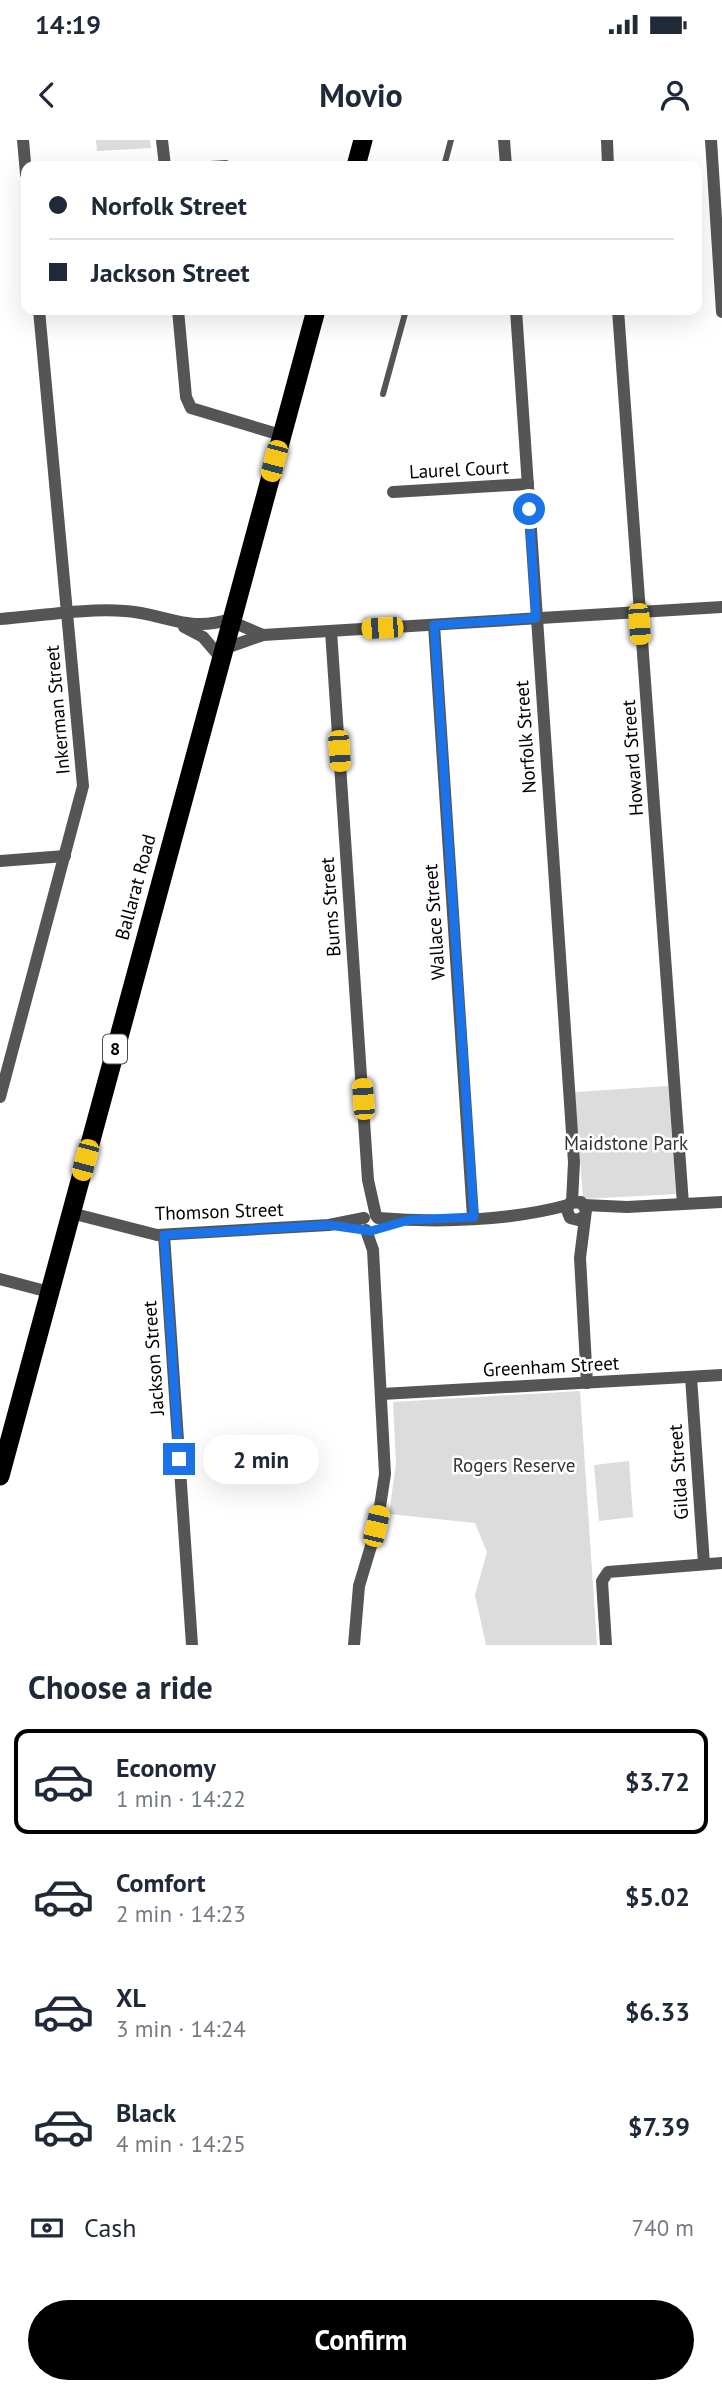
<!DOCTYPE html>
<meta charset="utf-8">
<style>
body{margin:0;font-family:"PT Sans",sans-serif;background:#f6f6f7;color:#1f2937;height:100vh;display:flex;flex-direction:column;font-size:26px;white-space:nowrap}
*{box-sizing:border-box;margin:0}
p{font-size:23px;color:#747a83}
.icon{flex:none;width:38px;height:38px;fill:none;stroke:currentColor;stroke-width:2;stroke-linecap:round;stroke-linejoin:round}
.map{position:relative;height:1505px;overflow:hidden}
.drawer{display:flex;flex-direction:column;background:#fff;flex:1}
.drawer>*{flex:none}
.banner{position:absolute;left:21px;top:21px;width:681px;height:154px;border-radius:14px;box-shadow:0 7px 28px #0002;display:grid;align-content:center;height:154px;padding:0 28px;background:#fff}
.end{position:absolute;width:32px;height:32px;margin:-16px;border:9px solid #1a73e8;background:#fff;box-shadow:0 0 0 4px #fff}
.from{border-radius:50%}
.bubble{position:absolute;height:49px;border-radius:24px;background:#fff;box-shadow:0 7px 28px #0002;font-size:23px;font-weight:700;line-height:49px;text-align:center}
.car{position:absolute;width:21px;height:42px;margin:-21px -10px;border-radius:9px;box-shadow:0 0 5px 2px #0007;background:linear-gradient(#f5c518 24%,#345 0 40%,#f5c518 0 76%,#345 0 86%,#f5c518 0)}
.banner b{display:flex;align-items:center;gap:24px;height:66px;font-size:26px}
.banner b+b{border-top:2px solid #e0e1e3}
.banner i{width:18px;height:18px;background:#1f2937}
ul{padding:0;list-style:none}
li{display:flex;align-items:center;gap:21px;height:105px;margin:0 14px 10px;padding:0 14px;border:4px solid transparent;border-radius:14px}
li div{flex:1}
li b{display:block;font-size:26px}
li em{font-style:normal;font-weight:700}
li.current{border-color:#000}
li>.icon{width:63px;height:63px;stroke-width:1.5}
h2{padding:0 28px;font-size:32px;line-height:84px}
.pay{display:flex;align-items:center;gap:18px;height:77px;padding:0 28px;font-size:26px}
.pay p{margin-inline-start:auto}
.action{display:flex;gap:14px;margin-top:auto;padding:14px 28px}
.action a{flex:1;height:80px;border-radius:42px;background:#000;color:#fff;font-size:28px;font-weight:700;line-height:80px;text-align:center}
.status{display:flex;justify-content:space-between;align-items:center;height:49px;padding:0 35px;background:#fff;direction:ltr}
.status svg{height:19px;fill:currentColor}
header{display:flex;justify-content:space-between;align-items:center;height:91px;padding:0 28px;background:#fff;font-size:32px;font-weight:700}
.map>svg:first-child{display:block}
</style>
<div class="status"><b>14:19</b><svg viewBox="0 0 49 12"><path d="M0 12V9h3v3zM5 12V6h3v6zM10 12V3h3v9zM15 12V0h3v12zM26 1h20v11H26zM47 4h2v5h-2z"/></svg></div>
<header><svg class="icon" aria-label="back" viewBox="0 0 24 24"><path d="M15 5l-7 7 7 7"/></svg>Movio<svg class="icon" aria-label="person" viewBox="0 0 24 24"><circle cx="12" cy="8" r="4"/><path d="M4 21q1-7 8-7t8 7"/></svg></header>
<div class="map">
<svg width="722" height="1505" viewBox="0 0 722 1505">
<rect width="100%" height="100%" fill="#fff"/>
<g fill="#dcdcdc">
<polygon points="96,0 150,0 151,8 97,11"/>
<polygon points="668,946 676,1054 583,1059 575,952"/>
<polygon points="580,1251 597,1505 486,1505 475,1455 487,1412 475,1383 389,1374 396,1323 393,1262"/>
<polygon points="629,1321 633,1377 599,1381 594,1325"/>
</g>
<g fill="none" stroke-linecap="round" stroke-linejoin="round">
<g stroke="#555" stroke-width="6">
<polyline points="179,26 226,23 235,26"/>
<polyline points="444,26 451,0"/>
<polyline points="383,254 406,170"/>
</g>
<g stroke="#555" stroke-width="12">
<polyline points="23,0 26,34"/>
<polyline points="162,0 165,26"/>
<polyline points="504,0 506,26"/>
<polyline points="607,0 608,26"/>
<polyline points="711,0 722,172"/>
<polyline points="178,170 186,257 191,268 281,295"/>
<polyline points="516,170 574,1022 572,1062"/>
<polyline points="618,170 683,1064"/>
<polyline points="393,352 528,344"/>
<path d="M 0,479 C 41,476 85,468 125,471 C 167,474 187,493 231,479"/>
<polyline points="230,481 263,495"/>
<polyline points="434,485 473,1077"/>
<polyline points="184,487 203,497 221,518"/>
<polyline points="331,491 368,1040 376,1076"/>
<polyline points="223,509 263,495 722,467"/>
<polyline points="0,721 65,716"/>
<polyline points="0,957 83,646 39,170"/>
<polyline points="584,1065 627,1067 722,1062"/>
<polyline points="71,1073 157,1095 329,1085 364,1078"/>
<polyline points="583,1077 578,1080 570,1078 567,1070 570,1063 581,1062 586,1070 580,1118 587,1243"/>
<path d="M 378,1078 C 438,1083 509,1081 568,1065"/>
<polyline points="164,1095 192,1505"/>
<polyline points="0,1139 49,1152"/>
<polyline points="691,1237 704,1424"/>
<polyline points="382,1254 722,1235"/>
<polyline points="354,1505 359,1446 377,1386 385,1334 373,1110 366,1090"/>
<polyline points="606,1505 602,1441 608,1432 722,1423"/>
</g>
<g stroke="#000" stroke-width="19">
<polyline points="356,26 363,0"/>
<polyline points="0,1336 316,170"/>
</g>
</g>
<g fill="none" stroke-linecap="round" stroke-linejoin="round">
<polyline stroke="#1a73e8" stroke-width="9" points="179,1319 164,1095 329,1085 371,1091 409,1080 474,1077 434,485 536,478 529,369"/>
</g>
<g text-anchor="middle" stroke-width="5" stroke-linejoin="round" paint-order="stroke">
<rect fill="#fff" stroke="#4c4c4c" stroke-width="2" x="103" y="894.5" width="24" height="29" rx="5"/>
<g font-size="18" font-weight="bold" fill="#000">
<text x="115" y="915">8</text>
</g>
<g font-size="19" fill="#000" stroke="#fff">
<text transform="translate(459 329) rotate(-3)" y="7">Laurel Court</text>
<text transform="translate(57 570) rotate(-95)" y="7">Inkerman Street</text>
<text transform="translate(525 597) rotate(-94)" y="7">Norfolk Street</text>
<text transform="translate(632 618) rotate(-94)" y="7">Howard Street</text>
<text transform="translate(135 747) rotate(-75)" y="7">Ballarat Road</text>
<text transform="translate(330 767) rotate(-94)" y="7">Burns Street</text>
<text transform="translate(434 782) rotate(-94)" y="7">Wallace Street</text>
<text transform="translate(219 1071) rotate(-2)" y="7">Thomson Street</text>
<text transform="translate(153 1218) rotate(-94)" y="7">Jackson Street</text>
<text transform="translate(551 1226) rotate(-3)" y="7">Greenham Street</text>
<text transform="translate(678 1332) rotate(-94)" y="7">Gilda Street</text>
</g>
<g font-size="19" fill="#333" stroke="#fff">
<text x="626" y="1010">Maidstone Park</text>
<text x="514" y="1332">Rogers Reserve</text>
</g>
</g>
</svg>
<i class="end from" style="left:529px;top:369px"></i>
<i class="end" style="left:179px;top:1319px"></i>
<div class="bubble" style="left:203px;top:1295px;width:116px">2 min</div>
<i class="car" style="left:274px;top:321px;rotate:195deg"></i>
<i class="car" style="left:639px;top:484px;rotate:176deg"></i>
<i class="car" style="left:382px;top:488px;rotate:267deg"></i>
<i class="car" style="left:339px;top:611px;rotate:176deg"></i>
<i class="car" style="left:363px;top:959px;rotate:356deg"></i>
<i class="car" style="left:85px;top:1020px;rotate:195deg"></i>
<i class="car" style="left:376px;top:1386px;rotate:13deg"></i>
<div class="banner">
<b><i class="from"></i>Norfolk Street</b>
<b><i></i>Jackson Street</b>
</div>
</div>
<section class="drawer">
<h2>Choose a ride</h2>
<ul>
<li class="current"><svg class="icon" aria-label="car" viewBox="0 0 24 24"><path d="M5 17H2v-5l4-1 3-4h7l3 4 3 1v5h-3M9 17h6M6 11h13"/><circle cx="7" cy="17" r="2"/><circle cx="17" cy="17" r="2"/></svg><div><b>Economy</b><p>1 min · 14:22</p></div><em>$3.72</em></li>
<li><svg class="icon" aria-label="car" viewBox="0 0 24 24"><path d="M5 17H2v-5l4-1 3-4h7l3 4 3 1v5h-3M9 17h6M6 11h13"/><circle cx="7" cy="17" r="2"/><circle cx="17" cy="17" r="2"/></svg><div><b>Comfort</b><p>2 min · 14:23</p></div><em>$5.02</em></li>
<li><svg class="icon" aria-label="car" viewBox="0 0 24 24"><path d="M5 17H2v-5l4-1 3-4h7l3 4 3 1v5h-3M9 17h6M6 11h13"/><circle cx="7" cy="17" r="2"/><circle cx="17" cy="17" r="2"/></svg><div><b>XL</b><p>3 min · 14:24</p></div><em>$6.33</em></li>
<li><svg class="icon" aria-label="car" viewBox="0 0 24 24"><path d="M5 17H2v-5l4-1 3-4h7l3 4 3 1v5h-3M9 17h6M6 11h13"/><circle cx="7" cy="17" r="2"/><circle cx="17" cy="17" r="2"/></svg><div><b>Black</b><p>4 min · 14:25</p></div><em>$7.39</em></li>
</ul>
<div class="pay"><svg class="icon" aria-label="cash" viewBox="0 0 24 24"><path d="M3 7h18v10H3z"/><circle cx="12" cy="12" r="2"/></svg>Cash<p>740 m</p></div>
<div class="action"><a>Confirm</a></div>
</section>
